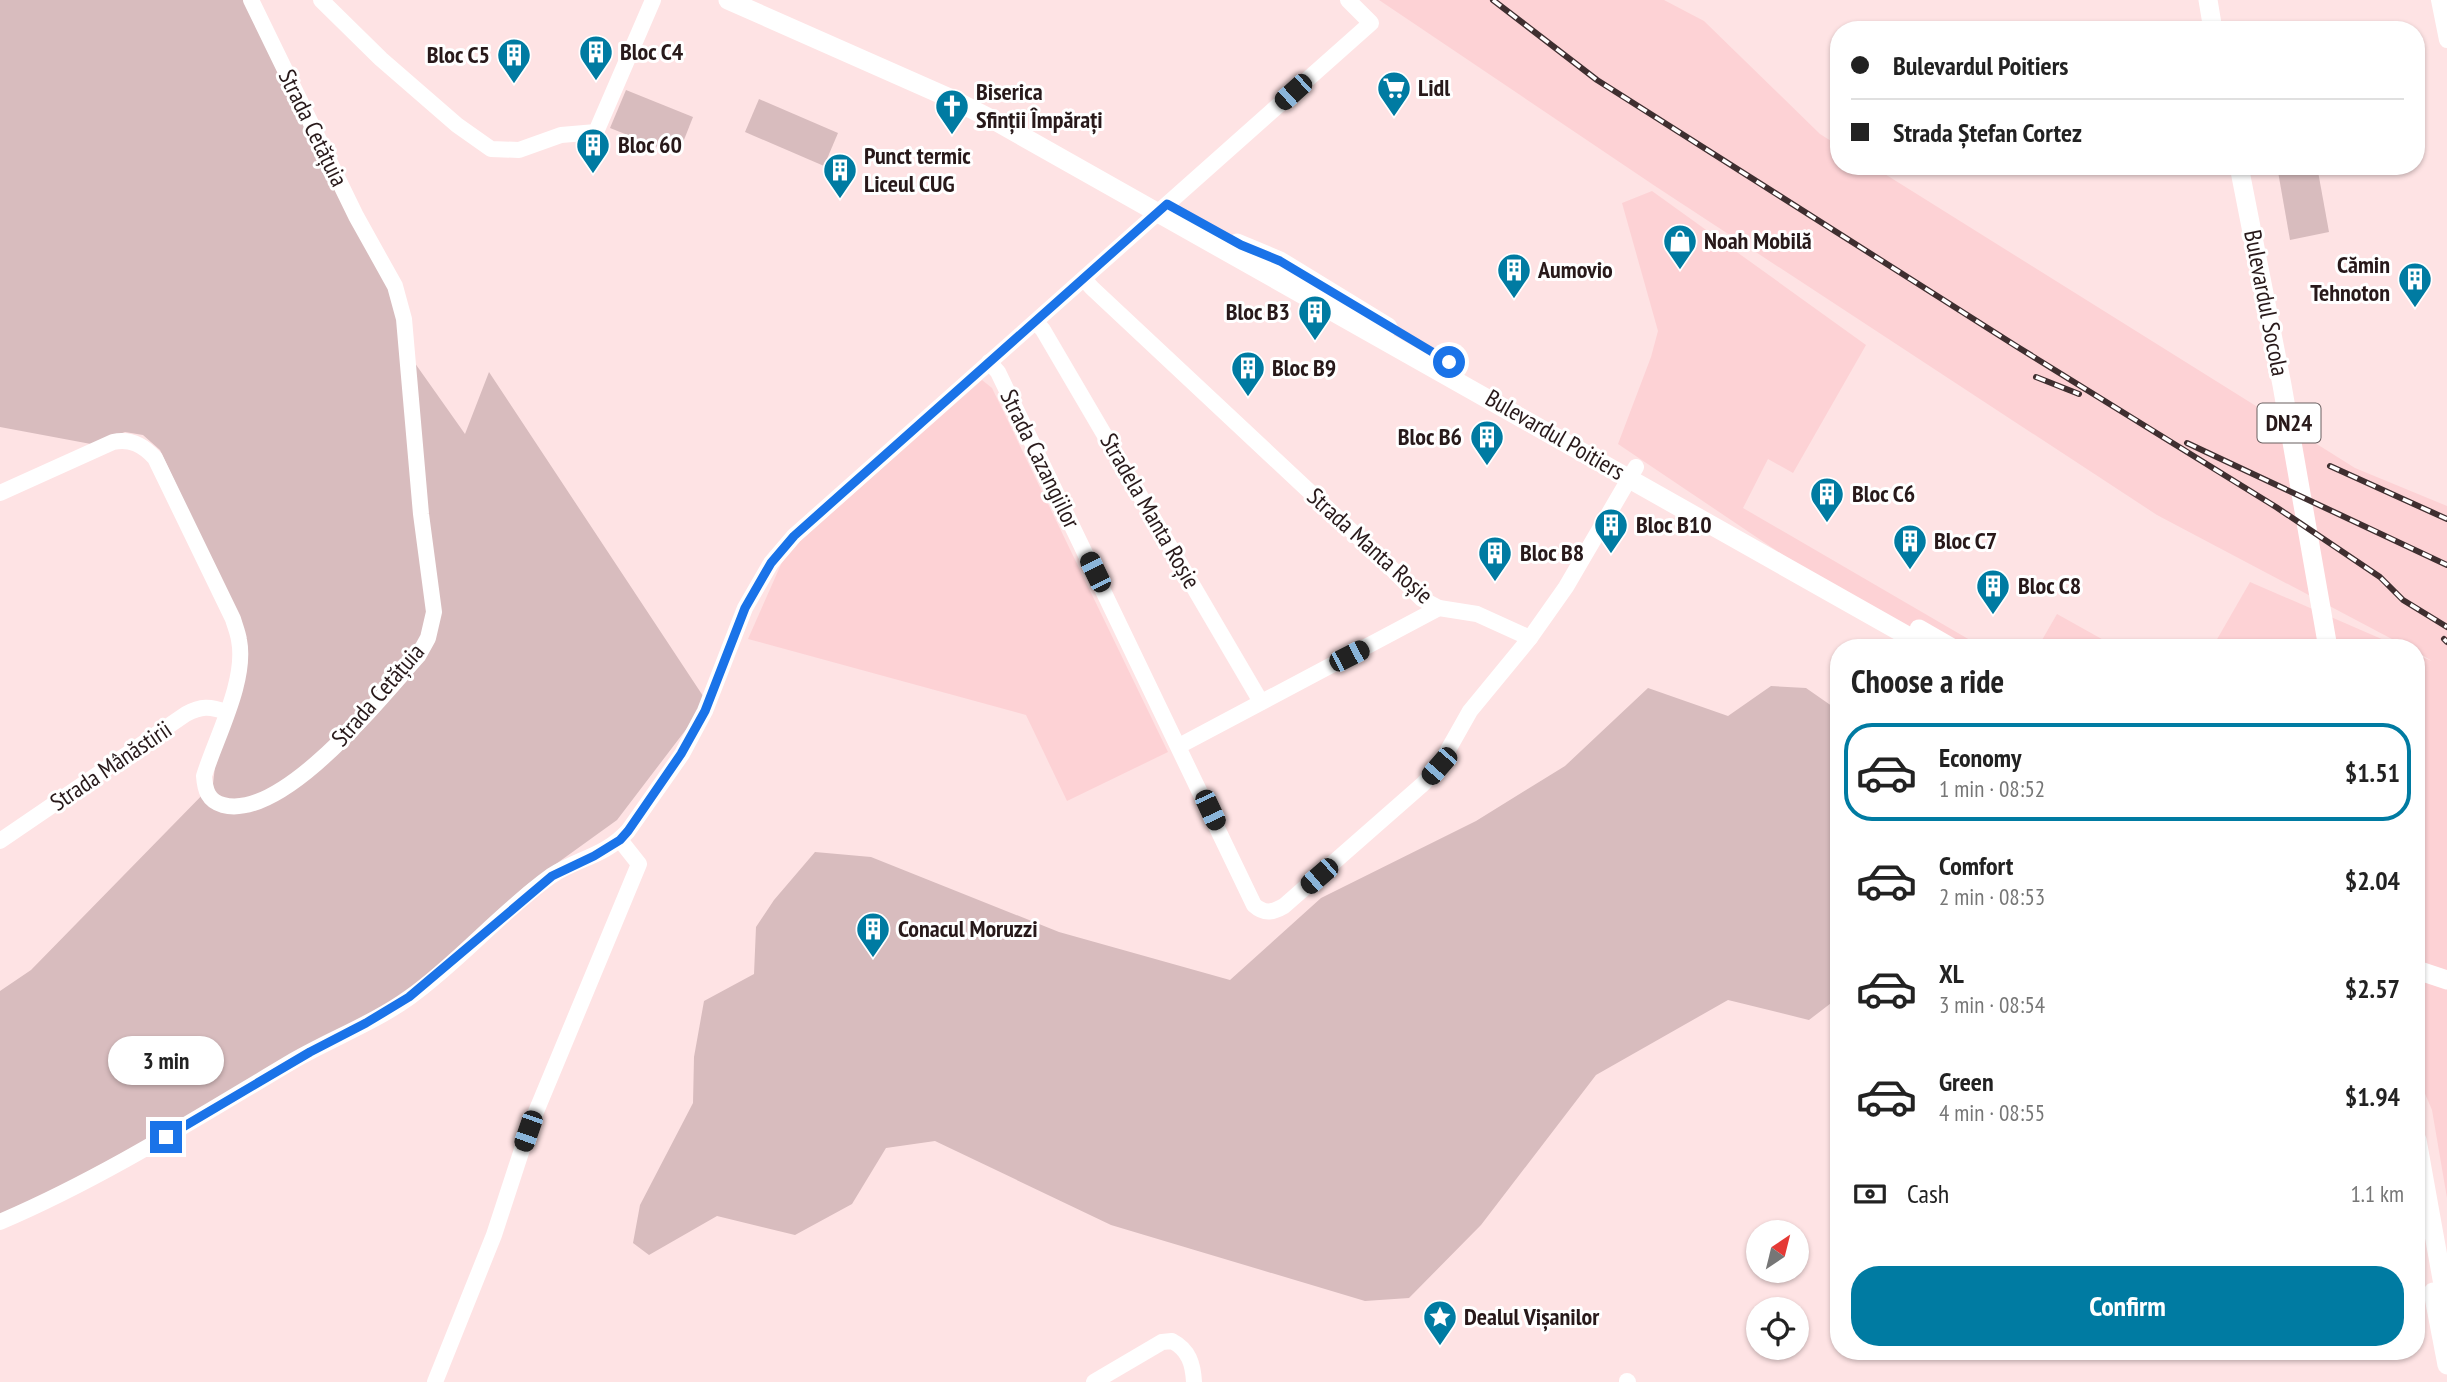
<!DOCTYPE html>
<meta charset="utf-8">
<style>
body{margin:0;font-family:"PT Sans Narrow",sans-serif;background:#f2f2f2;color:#222;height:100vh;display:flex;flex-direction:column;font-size:26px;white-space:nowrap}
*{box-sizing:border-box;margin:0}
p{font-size:23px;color:#767676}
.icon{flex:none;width:38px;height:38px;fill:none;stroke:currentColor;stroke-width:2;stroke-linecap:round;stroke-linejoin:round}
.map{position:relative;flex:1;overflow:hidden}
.sheet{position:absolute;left:1830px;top:639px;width:595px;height:721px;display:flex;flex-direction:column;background:#fff;border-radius:28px;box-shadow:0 2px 5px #0004}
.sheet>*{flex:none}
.hud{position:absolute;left:1830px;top:21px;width:595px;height:154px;border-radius:28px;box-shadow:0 2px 5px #0004;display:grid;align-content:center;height:154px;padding:0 21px;background:#fff}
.needle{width:46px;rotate:35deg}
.controls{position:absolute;left:1746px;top:1220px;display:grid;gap:14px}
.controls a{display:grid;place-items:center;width:63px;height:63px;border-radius:50%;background:#fff;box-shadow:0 2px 5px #0004;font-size:35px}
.end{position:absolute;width:32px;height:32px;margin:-16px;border:9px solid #1a73e8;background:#fff;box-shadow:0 0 0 4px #fff}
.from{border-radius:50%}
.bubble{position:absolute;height:49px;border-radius:24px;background:#fff;box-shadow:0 2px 5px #0004;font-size:23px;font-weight:700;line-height:49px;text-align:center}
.car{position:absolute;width:21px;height:42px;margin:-21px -10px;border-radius:9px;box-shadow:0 0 5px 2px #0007;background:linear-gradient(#222 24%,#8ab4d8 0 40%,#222 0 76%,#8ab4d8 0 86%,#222 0)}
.hud b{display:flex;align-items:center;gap:24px;height:66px;font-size:26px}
.hud b+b{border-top:2px solid #e0e0e0}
.hud i{width:18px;height:18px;background:#222}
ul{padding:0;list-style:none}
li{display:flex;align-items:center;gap:21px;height:98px;margin:0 14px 10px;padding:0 7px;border:4px solid transparent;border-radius:28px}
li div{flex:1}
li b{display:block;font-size:26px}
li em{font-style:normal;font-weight:700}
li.selected{border-color:#007ba2}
li>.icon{width:63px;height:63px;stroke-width:1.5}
h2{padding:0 21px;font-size:32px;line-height:84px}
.pay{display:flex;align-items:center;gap:18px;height:77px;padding:0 21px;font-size:26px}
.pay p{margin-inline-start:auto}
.cta{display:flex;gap:14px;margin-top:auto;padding:14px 21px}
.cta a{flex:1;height:80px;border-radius:28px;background:#007ba2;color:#fff;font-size:28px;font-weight:700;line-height:80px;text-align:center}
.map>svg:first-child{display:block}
</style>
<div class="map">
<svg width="2447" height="1382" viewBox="0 0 2447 1382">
<rect width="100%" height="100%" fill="#fee3e4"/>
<g fill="#fdd2d5">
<polygon points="1379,0 1664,0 1704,21 1820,134 1839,146 1839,166 1872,166 2355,468 2447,506 2447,1198 2432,1110 2417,1075 2417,655 2432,661 2417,652 2417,648 2407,647 2157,515 1655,186"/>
<polygon points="1652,191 1866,345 1793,473 1768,459 1743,508 1982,647 1920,647 1618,444 1651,357 1658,331 1622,203"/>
<polygon points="982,380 992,388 1168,752 1067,801 1026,715 748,639 782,562 801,540"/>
<polygon points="2250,582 2400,647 2212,648"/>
<polygon points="2057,614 2116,647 2038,647"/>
</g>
<g fill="#d8bcbe">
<polygon points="0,0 245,0 387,285 412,359 465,434 489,372 707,702 617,820 524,887 409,998 0,1219 0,991 31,970 213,784 215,766 244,680 230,599 160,450 143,435 125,432 91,444 0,427"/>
<polygon points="626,90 693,117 678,155 610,128"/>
<polygon points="759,99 838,133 824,166 745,132"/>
<polygon points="2277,166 2317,166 2329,232 2290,240"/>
<polygon points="1771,686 1806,688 1839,711 1839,997 1809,1020 1728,1000 1596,1075 1481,1225 1409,1298 1365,1301 1111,1225 935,1141 886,1148 852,1204 795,1235 717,1216 649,1255 633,1243 640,1205 693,1103 694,1057 704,1001 754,974 756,927 774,900 815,852 871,857 1059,932 1230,980 1321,898 1476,821 1565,766 1648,688 1728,716"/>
</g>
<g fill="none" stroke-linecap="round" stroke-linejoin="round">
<g stroke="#fff" stroke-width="16">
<polyline points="321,0 381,59 457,125 491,149 519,150 561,135 596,132 653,0"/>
<polyline points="2439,0 2447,40"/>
<polyline points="1084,279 1092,288 1389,566 1422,599 1439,608 1477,614 1530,638 1566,587 1636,467"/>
<polyline points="1036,322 1043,330 1261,702"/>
<path d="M 989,362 L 998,372 L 1254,905 C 1264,914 1272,913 1284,906 L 1423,784 L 1439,766 L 1470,711 L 1530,638"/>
<path d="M 0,493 L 113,442 C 130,438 143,445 155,458 L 233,619 C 235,626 238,633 239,640 C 247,681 216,737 204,776 C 205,790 208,801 223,805 C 283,821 381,697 418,656 L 428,638 L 434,612 L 421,514 L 404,319 L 395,286 L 356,216 L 251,0"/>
<polyline points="1179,746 1439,608"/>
<path d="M 0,841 L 186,714 C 201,706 210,706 226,712"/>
<path d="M 0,1222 C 103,1178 197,1118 293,1061 C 331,1039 374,1023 410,997 C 460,961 501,912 551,876 C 578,858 604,857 628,831 L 682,754 L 705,711 L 745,608 L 771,563 L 794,536 L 1371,23 L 1348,0"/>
<polyline points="1627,1381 1628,1382"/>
<polyline points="435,1382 494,1235 528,1131 639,864 620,840"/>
<path d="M 1094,1382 L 1162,1342 L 1172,1341 C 1189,1350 1193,1364 1194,1382"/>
</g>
<g stroke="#fff" stroke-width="19">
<polyline points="728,0 954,100 997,122 1929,648"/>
<polyline points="2208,0 2213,30"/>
<polyline points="2239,166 2282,385 2328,648"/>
<polyline points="1237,243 1280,261 1388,327"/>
<polyline points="1919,629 1952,648"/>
<polyline points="2417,970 2447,980"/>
<polyline points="2417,1140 2447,1307"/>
<polyline points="2433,1292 2447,1365"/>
</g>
<g stroke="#3f2f30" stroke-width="6">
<g id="rail">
<polyline points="1493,0 1597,80 2016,346 2276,507 2380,577 2403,600 2447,627"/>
<polyline points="2036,377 2079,394"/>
<polyline points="2187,443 2447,565"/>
<polyline points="2330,466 2447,519"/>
<polyline points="2444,639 2447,642"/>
</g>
</g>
<use href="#rail" stroke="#fff" stroke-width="3.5" stroke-dasharray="10" stroke-linecap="butt"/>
</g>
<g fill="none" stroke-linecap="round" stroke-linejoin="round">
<polyline stroke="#1a73e8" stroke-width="9" points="166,1137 310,1052 366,1023 409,997 552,876 594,856 620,840 628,831 681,754 705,711 745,608 771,563 794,536 1167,204 1241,245 1280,261 1449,362"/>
</g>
<defs>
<g id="building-pin" transform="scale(1.75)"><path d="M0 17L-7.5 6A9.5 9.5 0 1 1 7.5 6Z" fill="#007ba2" stroke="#fff"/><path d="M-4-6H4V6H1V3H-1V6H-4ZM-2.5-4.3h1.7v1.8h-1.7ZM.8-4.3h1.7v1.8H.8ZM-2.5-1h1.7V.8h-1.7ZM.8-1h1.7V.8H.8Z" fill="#fff"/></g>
<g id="supermarket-pin" transform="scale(1.75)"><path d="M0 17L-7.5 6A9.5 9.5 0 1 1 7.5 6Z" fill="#007ba2" stroke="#fff"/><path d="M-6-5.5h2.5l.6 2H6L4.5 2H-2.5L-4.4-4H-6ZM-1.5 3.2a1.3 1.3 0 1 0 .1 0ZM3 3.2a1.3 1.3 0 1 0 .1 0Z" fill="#fff"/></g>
<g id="church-pin" transform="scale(1.75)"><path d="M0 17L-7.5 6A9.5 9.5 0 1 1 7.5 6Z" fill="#007ba2" stroke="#fff"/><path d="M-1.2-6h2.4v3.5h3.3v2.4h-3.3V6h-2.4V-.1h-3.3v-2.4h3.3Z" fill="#fff"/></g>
<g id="shop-pin" transform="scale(1.75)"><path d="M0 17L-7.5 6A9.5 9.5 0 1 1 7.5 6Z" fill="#007ba2" stroke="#fff"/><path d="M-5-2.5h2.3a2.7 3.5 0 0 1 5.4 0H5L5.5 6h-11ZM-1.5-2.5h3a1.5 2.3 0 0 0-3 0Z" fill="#fff"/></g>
<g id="sight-pin" transform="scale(1.75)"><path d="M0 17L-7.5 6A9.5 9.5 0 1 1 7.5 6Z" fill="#007ba2" stroke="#fff"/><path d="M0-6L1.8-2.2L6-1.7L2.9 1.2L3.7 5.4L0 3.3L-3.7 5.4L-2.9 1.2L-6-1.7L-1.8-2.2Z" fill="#fff"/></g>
</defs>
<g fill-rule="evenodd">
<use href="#building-pin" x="596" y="52"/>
<use href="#building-pin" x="514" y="55"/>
<use href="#supermarket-pin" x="1394" y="88"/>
<use href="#church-pin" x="952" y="106"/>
<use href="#building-pin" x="593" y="145"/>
<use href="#building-pin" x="840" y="170"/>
<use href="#shop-pin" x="1680" y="241"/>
<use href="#building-pin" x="1514" y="270"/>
<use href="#building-pin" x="2415" y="279"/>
<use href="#building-pin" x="1315" y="312"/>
<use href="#building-pin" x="1248" y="368"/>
<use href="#building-pin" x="1487" y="437"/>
<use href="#building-pin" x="1827" y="494"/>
<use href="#building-pin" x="1611" y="525"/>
<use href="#building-pin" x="1910" y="541"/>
<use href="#building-pin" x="1495" y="553"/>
<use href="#building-pin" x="1993" y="586"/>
<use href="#building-pin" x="873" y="929"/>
<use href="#sight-pin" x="1440" y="1317"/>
</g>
<g text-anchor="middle" stroke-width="6" stroke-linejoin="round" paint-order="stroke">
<rect fill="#fff" stroke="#685e5f" stroke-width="2" x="2257.5" y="403.5" width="63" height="39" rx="5"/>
<g font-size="23" font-weight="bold" fill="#28191a">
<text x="2289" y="431">DN24</text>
</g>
<g font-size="24" font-weight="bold" fill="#28191a" stroke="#fff" text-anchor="start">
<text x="620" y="60">Bloc C4</text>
<text x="490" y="63" text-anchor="end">Bloc C5</text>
<text x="1418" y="96">Lidl</text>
<text x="976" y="100">Biserica<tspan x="976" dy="28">Sfinții Împărați</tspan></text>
<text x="618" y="153">Bloc 60</text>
<text x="864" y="164">Punct termic<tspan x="864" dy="28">Liceul CUG</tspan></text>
<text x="1704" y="249">Noah Mobilă</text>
<text x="2390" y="273" text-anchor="end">Cămin<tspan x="2390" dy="28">Tehnoton</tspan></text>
<text x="1538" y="278">Aumovio</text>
<text x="1290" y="320" text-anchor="end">Bloc B3</text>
<text x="1272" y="376">Bloc B9</text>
<text x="1462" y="445" text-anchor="end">Bloc B6</text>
<text x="1852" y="502">Bloc C6</text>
<text x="1636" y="533">Bloc B10</text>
<text x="1934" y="549">Bloc C7</text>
<text x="1520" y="561">Bloc B8</text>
<text x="2018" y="594">Bloc C8</text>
<text x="898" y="937">Conacul Moruzzi</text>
<text x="1464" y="1325">Dealul Vișanilor</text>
</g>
<g font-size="24" fill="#28191a" stroke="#fff">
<text transform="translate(313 128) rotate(64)" y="8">Strada Cetățuia</text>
<text transform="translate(2266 303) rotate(79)" y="8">Bulevardul Socola</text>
<text transform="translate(1555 435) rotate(30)" y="8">Bulevardul Poitiers</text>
<text transform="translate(1040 459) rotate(64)" y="8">Strada Cazangiilor</text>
<text transform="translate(1150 511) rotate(60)" y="8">Stradela Manta Roșie</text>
<text transform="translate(1370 546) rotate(42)" y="8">Strada Manta Roșie</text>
<text transform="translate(378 695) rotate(-49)" y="8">Strada Cetățuia</text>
<text transform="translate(111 766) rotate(-34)" y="8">Strada Mânăstirii</text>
</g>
</g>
</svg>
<div class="controls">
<a><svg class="needle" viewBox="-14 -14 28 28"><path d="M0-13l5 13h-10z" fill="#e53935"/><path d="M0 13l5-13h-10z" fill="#767676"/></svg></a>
<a><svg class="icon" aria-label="locate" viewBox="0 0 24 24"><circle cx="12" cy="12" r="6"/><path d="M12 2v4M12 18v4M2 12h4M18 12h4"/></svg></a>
</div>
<i class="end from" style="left:1449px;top:362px"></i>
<i class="end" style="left:166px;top:1137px"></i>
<div class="bubble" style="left:108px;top:1036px;width:116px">3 min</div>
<i class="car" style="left:1293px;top:92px;rotate:228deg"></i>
<i class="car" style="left:1095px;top:572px;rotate:334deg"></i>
<i class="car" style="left:1349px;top:656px;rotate:63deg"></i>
<i class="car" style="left:1439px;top:766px;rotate:221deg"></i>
<i class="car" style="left:1210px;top:810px;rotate:155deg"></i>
<i class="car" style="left:1319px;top:876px;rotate:229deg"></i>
<i class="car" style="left:528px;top:1131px;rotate:199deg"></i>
<div class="hud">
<b><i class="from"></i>Bulevardul Poitiers</b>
<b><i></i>Strada Ștefan Cortez</b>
</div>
<section class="sheet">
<h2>Choose a ride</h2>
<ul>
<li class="selected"><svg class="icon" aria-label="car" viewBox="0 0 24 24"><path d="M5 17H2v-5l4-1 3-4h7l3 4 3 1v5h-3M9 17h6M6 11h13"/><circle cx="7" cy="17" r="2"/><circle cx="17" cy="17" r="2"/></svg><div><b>Economy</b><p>1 min · 08:52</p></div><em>$1.51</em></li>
<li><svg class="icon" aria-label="car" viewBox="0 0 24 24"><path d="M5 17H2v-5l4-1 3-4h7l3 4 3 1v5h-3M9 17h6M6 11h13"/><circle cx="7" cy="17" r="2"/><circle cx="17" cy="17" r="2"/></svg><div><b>Comfort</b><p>2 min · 08:53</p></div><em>$2.04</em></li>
<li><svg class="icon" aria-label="car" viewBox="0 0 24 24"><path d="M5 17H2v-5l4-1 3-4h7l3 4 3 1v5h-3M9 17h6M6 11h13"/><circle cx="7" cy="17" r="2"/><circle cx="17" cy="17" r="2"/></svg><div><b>XL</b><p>3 min · 08:54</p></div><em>$2.57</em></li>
<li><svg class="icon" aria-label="car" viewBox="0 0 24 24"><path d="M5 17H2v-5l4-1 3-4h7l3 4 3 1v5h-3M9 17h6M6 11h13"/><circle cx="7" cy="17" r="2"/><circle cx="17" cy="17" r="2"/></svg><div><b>Green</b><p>4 min · 08:55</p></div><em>$1.94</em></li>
</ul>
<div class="pay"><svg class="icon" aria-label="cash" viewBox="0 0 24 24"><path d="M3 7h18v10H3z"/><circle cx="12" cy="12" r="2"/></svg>Cash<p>1.1 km</p></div>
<div class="cta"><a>Confirm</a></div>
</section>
</div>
